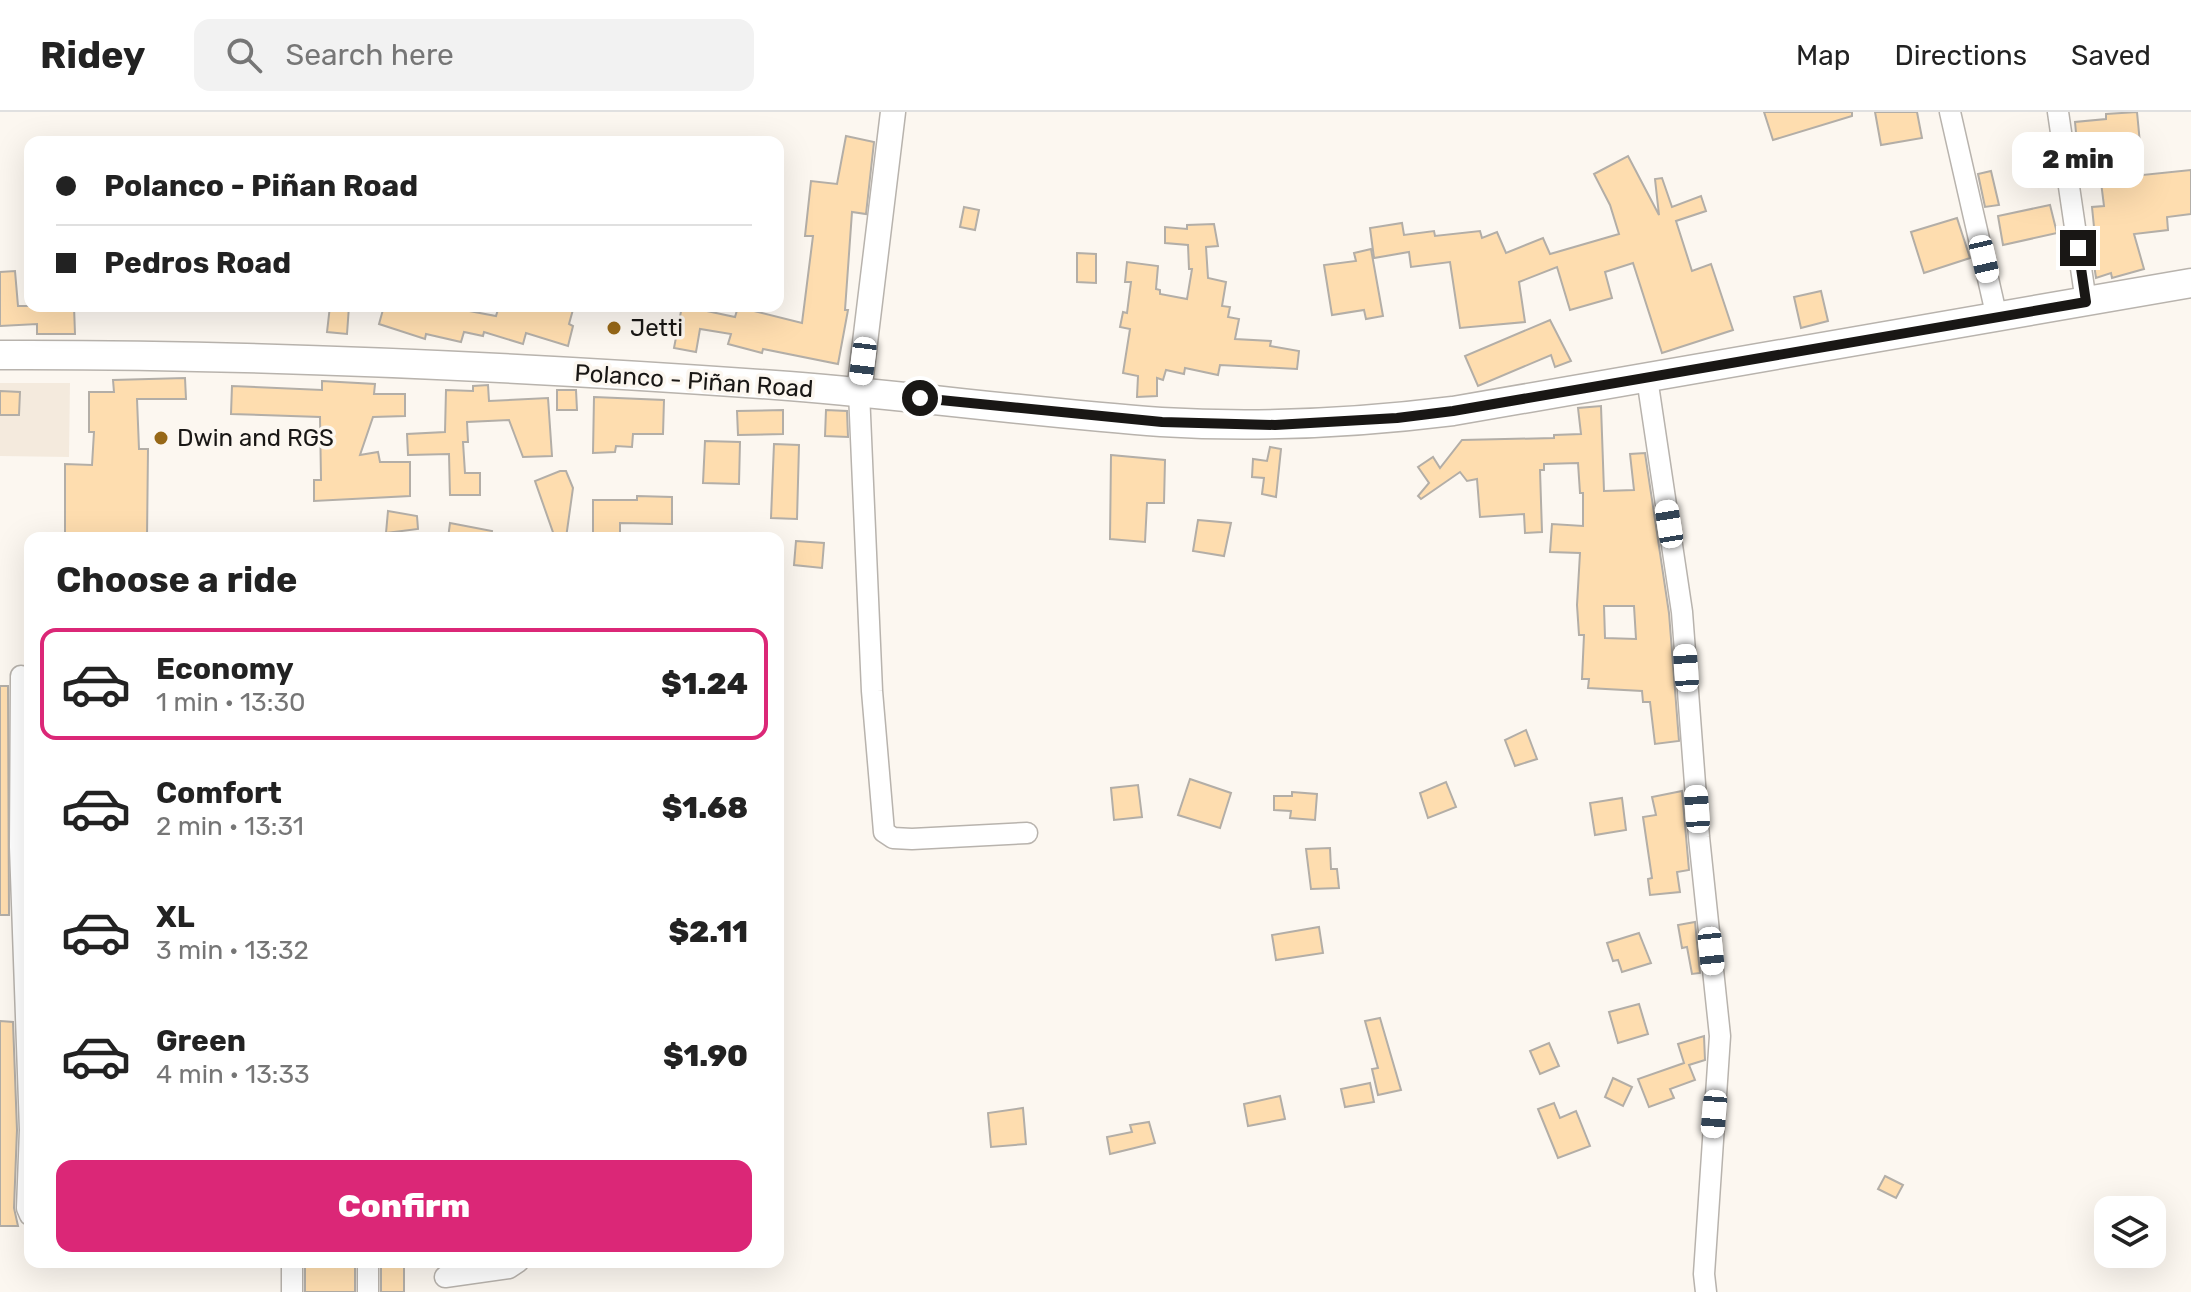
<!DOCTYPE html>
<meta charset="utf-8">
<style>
body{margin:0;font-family:Rubik,sans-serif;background:#f2f2f2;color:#222;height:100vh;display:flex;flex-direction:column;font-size:30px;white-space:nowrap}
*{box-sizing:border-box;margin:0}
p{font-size:26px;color:#767676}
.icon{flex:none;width:44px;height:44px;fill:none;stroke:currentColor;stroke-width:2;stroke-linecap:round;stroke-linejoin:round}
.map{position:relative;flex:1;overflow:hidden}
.panel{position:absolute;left:24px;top:420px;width:760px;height:736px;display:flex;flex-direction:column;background:#fff;border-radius:16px;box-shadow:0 8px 32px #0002}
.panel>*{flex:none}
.guide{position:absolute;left:24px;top:24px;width:760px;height:176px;border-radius:16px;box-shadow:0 8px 32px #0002;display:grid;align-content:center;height:176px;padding:0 32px;background:#fff}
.buttons{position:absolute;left:2094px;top:1084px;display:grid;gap:16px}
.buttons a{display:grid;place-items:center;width:72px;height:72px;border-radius:16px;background:#fff;box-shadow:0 8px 32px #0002;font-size:40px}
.end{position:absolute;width:36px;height:36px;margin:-18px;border:10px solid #191715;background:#fff;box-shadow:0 0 0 4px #fff}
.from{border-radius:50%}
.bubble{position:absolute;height:56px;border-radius:16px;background:#fff;box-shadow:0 8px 32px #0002;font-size:26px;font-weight:800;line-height:56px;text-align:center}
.car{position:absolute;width:24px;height:48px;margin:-24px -12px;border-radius:10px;box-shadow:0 0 6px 2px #0007;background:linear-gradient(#fff 24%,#345 0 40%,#fff 0 76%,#345 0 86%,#fff 0)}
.guide b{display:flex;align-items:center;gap:28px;height:76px;font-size:30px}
.guide b+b{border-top:2px solid #e0e0e0}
.guide i{width:20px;height:20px;background:#222}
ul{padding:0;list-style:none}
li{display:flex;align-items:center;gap:24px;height:112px;margin:0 16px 12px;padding:0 16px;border:4px solid transparent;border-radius:16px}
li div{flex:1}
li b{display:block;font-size:30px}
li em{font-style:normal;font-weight:800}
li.selected{border-color:#db2777}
li>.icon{width:72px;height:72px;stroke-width:1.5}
h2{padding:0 32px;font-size:36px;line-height:96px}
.button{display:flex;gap:16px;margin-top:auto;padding:16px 32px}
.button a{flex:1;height:92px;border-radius:16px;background:#db2777;color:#fff;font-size:32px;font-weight:800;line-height:92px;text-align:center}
header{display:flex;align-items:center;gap:48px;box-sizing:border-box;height:112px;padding:0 40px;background:#fff;border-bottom:2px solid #e0e0e0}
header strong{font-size:38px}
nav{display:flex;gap:44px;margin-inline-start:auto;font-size:28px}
.search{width:560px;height:72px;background:#f2f2f2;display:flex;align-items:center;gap:20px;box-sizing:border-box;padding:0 28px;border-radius:16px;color:#767676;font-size:30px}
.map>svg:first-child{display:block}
</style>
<header>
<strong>Ridey</strong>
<div class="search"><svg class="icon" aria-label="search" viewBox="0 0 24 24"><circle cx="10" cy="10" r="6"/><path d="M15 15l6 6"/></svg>Search here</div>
<nav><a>Map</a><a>Directions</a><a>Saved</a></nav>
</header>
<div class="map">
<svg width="2191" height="1180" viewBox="0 0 2191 1180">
<rect width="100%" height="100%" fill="#fcf7f0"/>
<polygon fill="#f4eadd" points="0,271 70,271 69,345 0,344"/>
<g fill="#feddaf" stroke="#b3aea7" stroke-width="2" fill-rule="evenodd">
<polygon points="1764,0 1852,0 1852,4 1773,28"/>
<polygon points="1875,0 1917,0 1922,26 1881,33"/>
<polygon points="2137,0 2143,63 2191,58 2191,102 2167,105 2168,118 2134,122 2144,157 2112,166 2111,161 2096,166 2093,146 2097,145 2092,95 2104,94 2101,70 2107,69 2104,39 2078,42 2075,10 2106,7 2106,2"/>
<polygon points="846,24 874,30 866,102 852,100 845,198 848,198 838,252 763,237 762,241 728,232 731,222 700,217 696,240 674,236 682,194 703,194 702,198 735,205 738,195 802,211 813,124 805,124 811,69 837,72"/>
<polygon points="1628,44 1659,103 1655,67 1662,66 1672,95 1701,84 1706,99 1676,109 1692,159 1711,152 1733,218 1662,241 1633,151 1605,160 1612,186 1570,198 1557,155 1519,170 1525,210 1460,216 1450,150 1411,155 1409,140 1374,146 1370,116 1402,111 1404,123 1434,119 1435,124 1480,119 1482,126 1497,120 1506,141 1543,126 1550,142 1619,122 1610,93 1594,62"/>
<polygon points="1991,59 1999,93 1985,95 1978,62"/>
<polygon points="2050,93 2057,121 2003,133 1998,104"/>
<polygon points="964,95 979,98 975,118 960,115"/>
<polygon points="1957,106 1970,146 1924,161 1911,120"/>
<polygon points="1214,112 1218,134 1206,135 1208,166 1226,170 1222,194 1230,195 1228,205 1239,207 1235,227 1271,229 1270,234 1299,239 1297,257 1220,253 1218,263 1185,256 1184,262 1166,258 1163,268 1157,266 1157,284 1137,285 1138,264 1123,261 1130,217 1120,215 1123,200 1127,201 1131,170 1125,170 1127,150 1158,154 1156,177 1160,178 1160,182 1187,187 1192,157 1189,157 1188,133 1165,131 1165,115 1187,117 1187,113"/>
<polygon points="1371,137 1383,204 1366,207 1364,198 1332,203 1324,153 1356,149 1354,141"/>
<polygon points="1077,141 1096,142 1096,171 1077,170"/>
<polygon points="15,159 18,194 74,194 75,222 37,222 37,212 0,214 0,160"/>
<polygon points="1821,179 1828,209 1801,216 1794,185"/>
<polygon points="330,194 349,194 347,222 327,220"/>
<polygon points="384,194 470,194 469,199 496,204 499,194 574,194 569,212 573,214 568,234 526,221 523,232 484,220 483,224 464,220 461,230 426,222 425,227 379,212"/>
<polygon points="1550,208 1571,249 1555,255 1551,243 1478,274 1465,244"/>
<polygon points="185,266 186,287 137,287 139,337 148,337 147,426 65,422 65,352 92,353 94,320 89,320 89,280 114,280 113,268"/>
<polygon points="322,269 375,272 374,282 405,282 405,304 373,305 360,343 378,340 380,350 410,350 410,384 314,389 314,368 321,368 320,305 231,302 232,274 322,278"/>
<polygon points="488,273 489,289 548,286 552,344 523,345 509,308 467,310 468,330 463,330 465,361 480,361 480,383 450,383 449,342 408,343 407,322 445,320 446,278 473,279 473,274"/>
<polygon points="557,278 576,278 577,298 557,298"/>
<polygon points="0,279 20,280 19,303 0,303"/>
<polygon points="594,285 664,288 663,322 633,322 632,335 616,334 615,340 593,341"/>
<path d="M 1601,294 L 1604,379 L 1634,378 L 1630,342 L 1645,341 L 1669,501 L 1679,629 L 1655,632 L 1650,590 L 1643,590 L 1642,579 L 1588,576 L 1589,567 L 1582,567 L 1584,523 L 1579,523 L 1577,493 L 1580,441 L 1550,440 L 1552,412 L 1583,414 L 1583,381 L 1580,381 L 1578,351 L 1544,352 L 1544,358 L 1540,358 L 1542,420 L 1525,421 L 1524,402 L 1480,405 L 1477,367 L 1467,369 L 1460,360 L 1421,387 L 1418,384 L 1429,371 L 1418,355 L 1433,345 L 1440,356 L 1462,328 L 1554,326 L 1554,323 L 1581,322 L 1578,296 ZM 1604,494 L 1634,494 L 1636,527 L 1605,526 Z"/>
<polygon points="783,298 783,322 738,323 737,299"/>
<polygon points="826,298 847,299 848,325 825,324"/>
<polygon points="705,329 740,330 739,372 703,371"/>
<polygon points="774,332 799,333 797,407 771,406"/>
<polygon points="1270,335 1281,337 1276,385 1262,382 1264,366 1252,365 1253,347 1267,349"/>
<polygon points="1111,343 1165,348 1164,391 1147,391 1145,430 1110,427"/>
<polygon points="560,359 566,359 573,376 566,426 555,426 535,369"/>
<polygon points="637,384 672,385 672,412 620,411 620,426 593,426 593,388 637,388"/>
<polygon points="388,399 417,404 418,417 386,421"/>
<polygon points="1198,408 1231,411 1224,444 1193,439"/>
<polygon points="450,411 492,419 491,426 448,426"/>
<polygon points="796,429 824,431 822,456 794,453"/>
<polygon points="0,574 8,574 9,803 0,803"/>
<polygon points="1526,618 1537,647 1515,654 1505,628"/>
<polygon points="1190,667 1231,681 1220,716 1178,703"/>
<polygon points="1446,670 1456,695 1428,706 1420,681"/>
<polygon points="1138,673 1142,705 1114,708 1111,676"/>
<polygon points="1682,679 1689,758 1677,760 1680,780 1650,783 1648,767 1652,766 1643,705 1656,703 1652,685"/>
<polygon points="1292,680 1317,682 1315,708 1290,706 1291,699 1274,698 1274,684 1292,684"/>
<polygon points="1622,686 1626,718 1595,723 1590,691"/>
<polygon points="1330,736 1331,757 1337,757 1339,776 1311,777 1306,737"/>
<polygon points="1695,810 1700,861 1692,862 1687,835 1682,836 1678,813"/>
<polygon points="1319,815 1323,841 1276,848 1272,823"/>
<polygon points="1639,821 1651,851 1622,860 1618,848 1613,849 1607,831"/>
<polygon points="1639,892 1648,922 1618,931 1609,900"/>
<polygon points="1380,906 1401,978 1378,983 1372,957 1378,956 1365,909"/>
<polygon points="0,909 13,910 17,1018 14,1096 18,1114 0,1114"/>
<polygon points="1704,924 1705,948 1689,953 1695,968 1670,977 1674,986 1649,995 1638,967 1684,951 1678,932"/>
<polygon points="1549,931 1559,954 1540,962 1530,939"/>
<polygon points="1613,966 1632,975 1623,994 1605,985"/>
<polygon points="1370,971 1374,990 1345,995 1341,977"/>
<polygon points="1280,984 1285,1007 1248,1014 1244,992"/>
<polygon points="1554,991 1560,1006 1576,999 1590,1034 1558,1046 1538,997"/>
<polygon points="1023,996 1026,1032 991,1035 988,1001"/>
<polygon points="1149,1010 1155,1031 1110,1042 1107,1025 1132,1020 1130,1013"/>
<polygon points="1885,1064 1903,1073 1896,1086 1878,1077"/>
<rect x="305" y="1150" width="50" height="30"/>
<polygon points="381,1151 404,1152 404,1180 381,1180"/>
</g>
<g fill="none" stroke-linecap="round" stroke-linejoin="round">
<g stroke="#b8b3ad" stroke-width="23">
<g id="minor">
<polyline points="1950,0 1997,206"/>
<polyline points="2058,0 2086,190"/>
<polyline points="1647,266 1682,500 1699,725 1720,924 1704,1162 1706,1180"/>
<polyline points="859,280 872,579 884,720 893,726 912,727 1027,721"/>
<polyline points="21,564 20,735 30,1018 27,1096 30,1103"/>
<polyline points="292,1150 292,1180"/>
<polyline points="368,1150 368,1180"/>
<polyline points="445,1165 509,1156 518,1150"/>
</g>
</g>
<g stroke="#b8b3ad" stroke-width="27">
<polyline id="tertiary" points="859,280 893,0"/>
</g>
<g stroke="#b8b3ad" stroke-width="31">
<path id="secondary" d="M 0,243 C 263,242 527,255 789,274 C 913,284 1037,301 1161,310 C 1259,316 1356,311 1453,299 L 2191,171"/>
</g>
<use href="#minor" stroke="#fff" stroke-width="20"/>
<use href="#tertiary" stroke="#fff" stroke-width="24"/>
<use href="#secondary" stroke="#fff" stroke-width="28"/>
</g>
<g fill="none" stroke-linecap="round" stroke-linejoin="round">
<polyline stroke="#191715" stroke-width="10" points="920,286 1162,310 1275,313 1397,306 1453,299 2086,190 2078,136"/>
</g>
<g fill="#976818" stroke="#fcf7f0" stroke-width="3">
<circle cx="614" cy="216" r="8"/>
<circle cx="161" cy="326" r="8"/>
</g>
<g text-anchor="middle" stroke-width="7" stroke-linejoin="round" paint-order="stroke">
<g font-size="24" fill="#191715" stroke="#fcf7f0" text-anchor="start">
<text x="630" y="224">Jetti</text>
<text x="177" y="334">Dwin and RGS</text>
</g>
<g font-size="24" fill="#191715" stroke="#fcf7f0">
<text transform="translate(694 269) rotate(4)" y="8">Polanco - Piñan Road</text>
</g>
</g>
</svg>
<div class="buttons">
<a><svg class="icon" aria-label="layers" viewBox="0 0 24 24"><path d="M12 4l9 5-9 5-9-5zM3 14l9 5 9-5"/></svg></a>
</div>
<i class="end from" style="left:920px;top:286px"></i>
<i class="end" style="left:2078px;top:136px"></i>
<div class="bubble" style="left:2012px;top:20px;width:132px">2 min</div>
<i class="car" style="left:1984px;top:147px;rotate:167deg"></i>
<i class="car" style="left:863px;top:249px;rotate:187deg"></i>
<i class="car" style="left:1669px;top:412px;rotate:351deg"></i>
<i class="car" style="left:1686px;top:556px;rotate:356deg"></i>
<i class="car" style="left:1697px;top:697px;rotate:356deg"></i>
<i class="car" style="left:1711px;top:839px;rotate:174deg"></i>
<i class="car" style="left:1714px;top:1002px;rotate:185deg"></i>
<div class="guide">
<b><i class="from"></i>Polanco - Piñan Road</b>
<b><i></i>Pedros Road</b>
</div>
<section class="panel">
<h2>Choose a ride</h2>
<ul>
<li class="selected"><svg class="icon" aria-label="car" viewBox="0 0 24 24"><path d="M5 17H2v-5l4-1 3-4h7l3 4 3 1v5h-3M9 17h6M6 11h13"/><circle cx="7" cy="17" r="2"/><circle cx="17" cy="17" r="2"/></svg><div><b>Economy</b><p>1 min · 13:30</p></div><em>$1.24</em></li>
<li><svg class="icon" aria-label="car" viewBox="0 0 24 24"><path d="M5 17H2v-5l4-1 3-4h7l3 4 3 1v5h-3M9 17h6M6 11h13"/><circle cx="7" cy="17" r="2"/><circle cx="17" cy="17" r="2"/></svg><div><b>Comfort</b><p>2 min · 13:31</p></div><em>$1.68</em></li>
<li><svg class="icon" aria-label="car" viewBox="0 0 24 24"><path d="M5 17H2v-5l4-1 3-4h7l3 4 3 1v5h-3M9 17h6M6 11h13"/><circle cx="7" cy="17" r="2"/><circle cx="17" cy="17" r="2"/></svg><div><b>XL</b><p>3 min · 13:32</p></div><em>$2.11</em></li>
<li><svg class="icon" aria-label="car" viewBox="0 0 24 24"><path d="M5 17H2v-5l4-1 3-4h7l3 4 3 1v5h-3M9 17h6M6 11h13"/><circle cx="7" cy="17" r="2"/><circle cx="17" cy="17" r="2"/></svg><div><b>Green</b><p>4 min · 13:33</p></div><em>$1.90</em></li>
</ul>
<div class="button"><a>Confirm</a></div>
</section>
</div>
